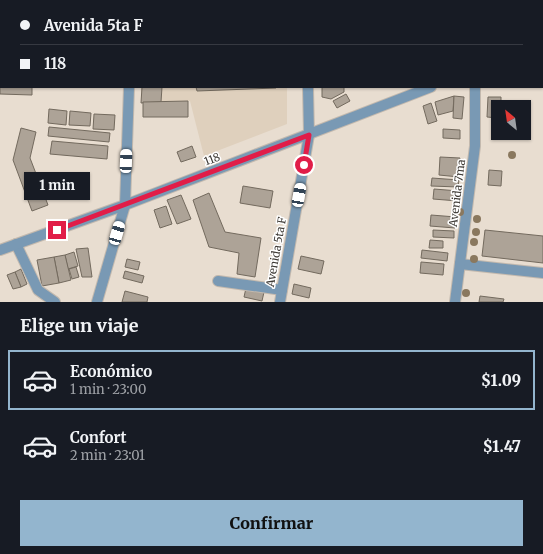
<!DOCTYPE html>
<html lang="es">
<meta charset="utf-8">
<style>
body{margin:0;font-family:Merriweather,serif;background:#20242c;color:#f1f3f6;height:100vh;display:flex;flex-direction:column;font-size:15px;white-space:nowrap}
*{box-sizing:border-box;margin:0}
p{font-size:13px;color:#9ea1a6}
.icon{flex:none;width:22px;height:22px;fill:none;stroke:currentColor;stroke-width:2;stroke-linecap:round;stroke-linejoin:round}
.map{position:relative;height:302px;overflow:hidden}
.panel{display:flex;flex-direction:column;background:#171b24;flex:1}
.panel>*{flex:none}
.guide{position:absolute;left:0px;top:0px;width:543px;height:88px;box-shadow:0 1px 3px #0004;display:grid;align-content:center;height:88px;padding:0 20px;background:#171b24}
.needle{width:26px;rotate:331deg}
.buttons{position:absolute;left:491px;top:100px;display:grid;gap:8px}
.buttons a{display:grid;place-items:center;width:40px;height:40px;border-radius:0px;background:#171b24;box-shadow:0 1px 3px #0004;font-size:20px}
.end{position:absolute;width:18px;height:18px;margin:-9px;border:5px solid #e11d48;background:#fff;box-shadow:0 0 0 2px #fff}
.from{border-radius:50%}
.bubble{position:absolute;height:28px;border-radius:0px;background:#171b24;box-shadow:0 1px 3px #0004;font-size:13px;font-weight:800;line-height:28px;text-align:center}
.car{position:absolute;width:12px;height:24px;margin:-12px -6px;border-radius:5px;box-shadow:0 0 3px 1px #0007;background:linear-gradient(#fff 24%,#345 0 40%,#fff 0 76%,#345 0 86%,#fff 0)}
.guide b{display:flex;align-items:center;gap:14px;height:38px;font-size:15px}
.guide b+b{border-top:1px solid #363941}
.guide i{width:10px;height:10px;background:#f1f3f6}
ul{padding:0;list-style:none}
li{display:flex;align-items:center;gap:12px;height:60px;margin:0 8px 6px;padding:0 12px;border:2px solid transparent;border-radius:0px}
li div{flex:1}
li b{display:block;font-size:15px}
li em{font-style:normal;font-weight:800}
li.current{border-color:#93b5ce}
li>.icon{width:36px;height:36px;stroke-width:1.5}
h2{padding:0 20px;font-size:18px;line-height:48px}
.primary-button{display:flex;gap:8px;margin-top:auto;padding:8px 20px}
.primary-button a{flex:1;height:46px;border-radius:0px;background:#93b5ce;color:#111;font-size:16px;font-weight:800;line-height:46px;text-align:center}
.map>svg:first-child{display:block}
</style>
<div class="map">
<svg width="543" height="302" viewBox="0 0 543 302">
<rect width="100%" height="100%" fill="#e8ddd0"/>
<polygon fill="#dfd0bd" points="141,87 287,87 287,124 204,156 190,101 141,102"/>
<g fill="#ada397" stroke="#736a5e">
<polygon points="0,0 5,1 1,1 0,45"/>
<polygon points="0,71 1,87 32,87 32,95 0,94"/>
<polygon points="142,87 162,87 161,102 141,103"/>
<polygon points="196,87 276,87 276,88 197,91"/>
<polygon points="322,87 344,87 344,92 331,99 322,97"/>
<polygon points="346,94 350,101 337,108 333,101"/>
<polygon points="454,96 453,111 438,115 435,102"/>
<polygon points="454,96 464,97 462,119 453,118"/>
<polygon points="488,97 501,97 501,107 498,107 498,118 487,117"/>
<polygon points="188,101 188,117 143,117 143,102"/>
<polygon points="431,103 437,121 428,124 423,106"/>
<polygon points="49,109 67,111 66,125 48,123"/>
<polygon points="70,111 91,113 90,126 69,125"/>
<polygon points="94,114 115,115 114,130 93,129"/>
<polygon points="49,127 110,133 109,142 48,136"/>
<polygon points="21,128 36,132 30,158 48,205 32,211 13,160"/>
<polygon points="443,129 460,130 460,139 443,138"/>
<polygon points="52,141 108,146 107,159 50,154"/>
<polygon points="192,146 196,157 181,162 177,152"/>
<polygon points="440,157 460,158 459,177 439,175"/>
<polygon points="489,170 502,171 501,186 488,185"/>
<polygon points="432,178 459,180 458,187 431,186"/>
<polygon points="243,186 273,191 270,208 240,203"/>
<polygon points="434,189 459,191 458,201 433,199"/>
<polygon points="209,193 225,232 261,238 255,277 237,274 239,253 209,247 193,200"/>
<polygon points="181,195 191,219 177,224 167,200"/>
<polygon points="166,206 172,224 160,228 154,210"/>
<polygon points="431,215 456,217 455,228 430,226"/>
<polygon points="433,230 454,231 454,238 433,237"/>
<polygon points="485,230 543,236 543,263 482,256"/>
<polygon points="430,240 443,241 443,248 429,248"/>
<polygon points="88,248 92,277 82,277 76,249"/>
<polygon points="422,250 448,253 447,261 421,258"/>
<polygon points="74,252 78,266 68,269 65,255"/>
<polygon points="65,255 71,280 59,283 54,257"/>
<polygon points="301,256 324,261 321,274 298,269"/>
<polygon points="54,257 59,283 42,286 37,260"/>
<polygon points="127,259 140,262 138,270 125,267"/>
<polygon points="421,262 444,264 443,275 420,273"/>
<polygon points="76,267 79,277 72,279 69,269"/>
<polygon points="21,269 27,284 21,287 15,272"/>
<polygon points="125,271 144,276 142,283 123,278"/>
<polygon points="15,272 21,287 13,289 7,275"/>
<polygon points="294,284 311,288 309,298 292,294"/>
<polygon points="246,288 264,292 262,301 244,297"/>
<polygon points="125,291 148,297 147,302 122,302"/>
<polygon points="480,296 504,299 503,302 479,302"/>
</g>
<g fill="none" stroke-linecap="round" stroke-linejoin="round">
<g stroke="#c3b9ae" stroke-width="12">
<g id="minor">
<polyline points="128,0 128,1"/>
<polyline points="306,0 306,1"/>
<polyline points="469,0 469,1"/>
<polyline points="542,46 543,46"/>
<polyline points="16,244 38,290 55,302"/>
<polyline points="0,250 125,205 431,87"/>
<polyline points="460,264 543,273"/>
<polyline points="218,281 282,290"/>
<polyline points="97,302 125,205 129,87"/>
<polyline points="280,302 309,135 308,87"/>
<polyline points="455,302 475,146 475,87"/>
</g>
</g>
<use href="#minor" stroke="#7999b4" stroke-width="10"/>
</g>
<g fill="#8a785e">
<circle cx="512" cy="155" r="4"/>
<circle cx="460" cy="212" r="4"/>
<circle cx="477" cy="219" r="4"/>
<circle cx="476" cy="232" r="4"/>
<circle cx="474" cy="242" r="4"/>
<circle cx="474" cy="259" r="4"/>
<circle cx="466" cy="293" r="4"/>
</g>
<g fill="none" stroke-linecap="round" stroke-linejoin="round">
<polyline stroke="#e11d48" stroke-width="5" points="57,230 309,135 304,165"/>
</g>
<g text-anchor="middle" stroke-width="3" stroke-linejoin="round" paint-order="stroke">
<g font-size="11" fill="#3e3a35" stroke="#fff">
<text transform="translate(212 159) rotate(-21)" y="4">118</text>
<text transform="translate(457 193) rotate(-83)" y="4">Avenida 7ma</text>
<text transform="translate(276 252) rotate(-80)" y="4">Avenida 5ta F</text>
</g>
</g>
</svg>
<div class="buttons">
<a><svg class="needle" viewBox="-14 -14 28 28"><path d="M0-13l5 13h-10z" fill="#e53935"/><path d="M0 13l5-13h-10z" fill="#9ea1a6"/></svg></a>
</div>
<i class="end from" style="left:304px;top:165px"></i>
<i class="end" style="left:57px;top:230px"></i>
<div class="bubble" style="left:24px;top:172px;width:66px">1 min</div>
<i class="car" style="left:126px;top:161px;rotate:2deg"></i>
<i class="car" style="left:299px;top:195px;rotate:10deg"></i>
<i class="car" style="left:117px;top:233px;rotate:16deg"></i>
<div class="guide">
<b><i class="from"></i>Avenida 5ta F</b>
<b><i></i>118</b>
</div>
</div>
<section class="panel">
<h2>Elige un viaje</h2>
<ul>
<li class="current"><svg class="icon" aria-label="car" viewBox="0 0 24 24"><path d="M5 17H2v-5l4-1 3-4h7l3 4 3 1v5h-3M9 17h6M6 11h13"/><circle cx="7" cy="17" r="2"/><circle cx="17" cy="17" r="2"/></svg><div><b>Económico</b><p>1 min · 23:00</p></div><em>$1.09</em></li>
<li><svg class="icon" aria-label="car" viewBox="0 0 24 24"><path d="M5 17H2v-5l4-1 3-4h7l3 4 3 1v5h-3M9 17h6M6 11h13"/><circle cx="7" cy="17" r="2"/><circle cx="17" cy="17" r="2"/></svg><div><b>Confort</b><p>2 min · 23:01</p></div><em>$1.47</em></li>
</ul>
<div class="primary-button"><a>Confirmar</a></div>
</section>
